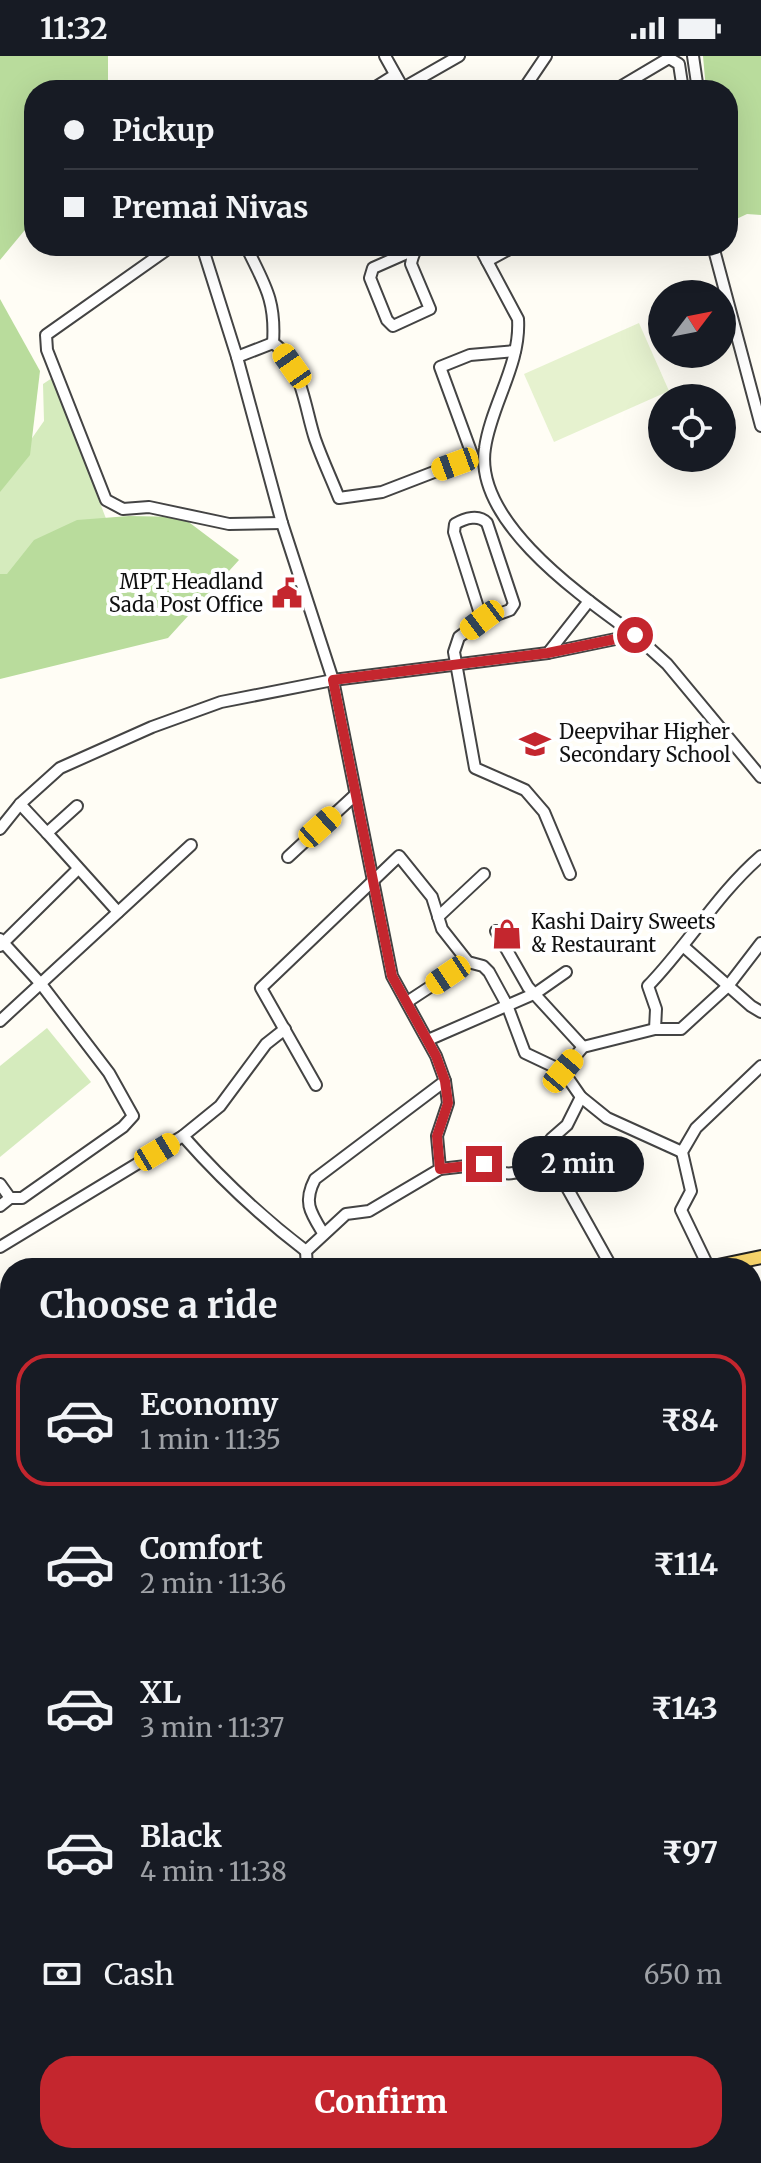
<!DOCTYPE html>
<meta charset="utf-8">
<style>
body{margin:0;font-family:Merriweather,serif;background:#20242c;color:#f1f3f6;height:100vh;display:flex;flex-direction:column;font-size:30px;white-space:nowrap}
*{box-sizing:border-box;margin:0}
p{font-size:26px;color:#9ea1a6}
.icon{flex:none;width:44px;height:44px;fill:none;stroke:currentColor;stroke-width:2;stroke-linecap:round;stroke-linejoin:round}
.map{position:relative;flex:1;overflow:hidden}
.sheet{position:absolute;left:0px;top:1202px;width:762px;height:906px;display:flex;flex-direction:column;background:#171b24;border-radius:32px 32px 0 0;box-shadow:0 8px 32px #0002}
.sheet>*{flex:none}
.banner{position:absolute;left:24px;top:24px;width:714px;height:176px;border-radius:32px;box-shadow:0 8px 32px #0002;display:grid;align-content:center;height:176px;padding:0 40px;background:#171b24}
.needle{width:52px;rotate:58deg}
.buttons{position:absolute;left:648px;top:224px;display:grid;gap:16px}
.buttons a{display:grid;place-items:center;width:88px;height:88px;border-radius:50%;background:#171b24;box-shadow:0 8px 32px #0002;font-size:40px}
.end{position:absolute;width:36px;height:36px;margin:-18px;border:10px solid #c4262e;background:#fff;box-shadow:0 0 0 4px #fff}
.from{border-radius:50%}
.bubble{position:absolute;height:56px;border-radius:28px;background:#171b24;box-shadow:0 8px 32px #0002;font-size:26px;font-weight:700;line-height:56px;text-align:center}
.car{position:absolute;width:24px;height:48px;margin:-24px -12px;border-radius:10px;box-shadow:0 0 6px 2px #0007;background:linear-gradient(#f5c518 24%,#345 0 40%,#f5c518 0 76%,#345 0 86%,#f5c518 0)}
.banner b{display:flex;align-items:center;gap:28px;height:76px;font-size:30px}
.banner b+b{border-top:2px solid #363941}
.banner i{width:20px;height:20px;background:#f1f3f6}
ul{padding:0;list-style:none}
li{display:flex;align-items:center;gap:24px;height:132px;margin:0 16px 12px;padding:0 24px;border:4px solid transparent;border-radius:32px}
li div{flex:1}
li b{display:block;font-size:30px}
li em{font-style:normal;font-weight:700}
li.on{border-color:#c4262e}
li>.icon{width:72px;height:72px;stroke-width:1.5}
h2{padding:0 40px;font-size:36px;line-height:96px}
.pay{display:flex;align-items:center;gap:20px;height:88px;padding:0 40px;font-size:30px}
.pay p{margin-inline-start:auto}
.cta{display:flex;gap:16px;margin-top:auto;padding:16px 40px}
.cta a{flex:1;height:92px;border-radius:32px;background:#c4262e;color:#fff;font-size:32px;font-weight:700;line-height:92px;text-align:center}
.status{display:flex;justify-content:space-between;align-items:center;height:56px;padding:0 40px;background:#171b24;direction:ltr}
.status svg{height:22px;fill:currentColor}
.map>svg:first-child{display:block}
</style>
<div class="status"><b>11:32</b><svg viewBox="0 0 49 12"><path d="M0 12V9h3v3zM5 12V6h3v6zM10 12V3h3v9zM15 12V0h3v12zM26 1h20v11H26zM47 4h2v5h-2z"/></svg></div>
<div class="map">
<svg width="761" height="2107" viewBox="0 0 761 2107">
<rect width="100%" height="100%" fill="#fffdf5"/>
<polygon fill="#eee6ef" points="752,2018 761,2042 761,2107 520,2107 517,2098 752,2098"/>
<g fill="#d5ebbd">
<polygon points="52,322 110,473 0,526 0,428 44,365 43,328"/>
<polygon points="47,972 91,1026 0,1101 0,1010"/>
</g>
<g fill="#b9dc9c">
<polygon points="0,0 108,0 108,34 34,34 34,163 0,204"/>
<polygon points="703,0 761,0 761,159 747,158 728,167 728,34 706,34"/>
<polygon points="0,243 40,315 30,399 0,436"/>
<polygon points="129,460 182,461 239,504 168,582 0,623 0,518 7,518 34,484 77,464"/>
</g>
<g fill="#e6f2cf">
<polygon points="639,267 669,335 554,386 524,318"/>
<polygon points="10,1393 10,1516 0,1519 0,1395"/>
</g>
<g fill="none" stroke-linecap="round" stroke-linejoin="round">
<g stroke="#444" stroke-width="14">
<g id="minor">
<polyline points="385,0 404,34"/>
<polyline points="693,0 698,34"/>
<polyline points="403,32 459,0"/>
<polyline points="371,34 395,19"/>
<polyline points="523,34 546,0"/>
<polyline points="615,34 669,2 679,8 683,34"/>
<polyline points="172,190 46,279 47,294 106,444 123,453 149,451 229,468 282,467"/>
<polyline points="202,190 237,301 282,467 333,624 392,920 436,1000 445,1025 448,1047 437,1080 440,1113 369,1155 346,1158 306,1195 307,1212"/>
<path d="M 246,190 C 264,228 276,243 273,287"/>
<path d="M 479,190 L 518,263 C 521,308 491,349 485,392 C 473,466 583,541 635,579"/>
<polyline points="713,190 761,370"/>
<path d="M 416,193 L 373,212 L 370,222 L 387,264 L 393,270 L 430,253 L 411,208 C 412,201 415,196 417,190"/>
<polyline points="487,205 515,190"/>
<path d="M 273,287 C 301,305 305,353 315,383 C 322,403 331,422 339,442 L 382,436 L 473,401 L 440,311 L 470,299 L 515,295"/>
<polyline points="237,301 273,287"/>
<path d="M 482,564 L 510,554 L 514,548 L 487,467 C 479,458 465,462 455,468 L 454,476 L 482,564 L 459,581 L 454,596 L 475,712 L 525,734 L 544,756 L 570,818"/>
<polyline points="548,597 589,545"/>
<polyline points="20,748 47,777 77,750"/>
<polyline points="0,773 20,748 60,712 152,671 221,646 333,624 548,597 635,579 667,608 761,721"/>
<polyline points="47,777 118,856"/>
<polyline points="288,801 355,739"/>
<polyline points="438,861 484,818"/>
<polyline points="496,875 528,931 583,991"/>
<polyline points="0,883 41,928 109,1017 133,1060 123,1071 22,1142 10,1142 0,1128"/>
<polyline points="0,890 78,813"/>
<polyline points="683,890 751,950 761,956"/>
<polyline points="407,946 468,906"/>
<polyline points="0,965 191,789"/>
<path d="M 655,973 L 656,953 L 648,930 C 688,889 717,838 761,800"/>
<polyline points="428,984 536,937 566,916"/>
<polyline points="563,1015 583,991 655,973 681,973 728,930 761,887"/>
<polyline points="316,1029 261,932 399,800 432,841 442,873 468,906 483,910 489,916 507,949 525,997 563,1015 581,1041 607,1062 682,1096"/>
<path d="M 183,1080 C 221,1123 260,1160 306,1195"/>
<polyline points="551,1103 551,1083 567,1069 581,1041"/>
<path d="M 440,1113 L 484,1108 C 509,1127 525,1113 551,1103 L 612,1212"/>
<polyline points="0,1150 10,1142"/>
<path d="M 323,1177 C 310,1156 303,1146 315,1123 L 445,1025"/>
<polyline points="0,1191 183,1080 220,1050 266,988 285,973"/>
<polyline points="133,1212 138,1210"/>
<polyline points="709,1212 681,1154 691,1135 682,1096 696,1072 761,1010"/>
<polyline points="0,1743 10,1747"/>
<polyline points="752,1793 761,1809"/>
<polyline points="752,1890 761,1888"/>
<polyline points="752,1989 761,2014"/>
<polyline points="287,2098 290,2107"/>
<polyline points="506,2098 508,2107"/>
</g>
</g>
<g stroke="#222" stroke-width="16">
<g id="major">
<polyline points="708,1212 761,1201"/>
<polyline points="0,1666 10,1664"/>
<polyline points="0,1676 10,1674"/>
</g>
</g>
<use href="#minor" stroke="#fff" stroke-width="10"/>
<use href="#major" stroke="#f9d66b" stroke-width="12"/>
</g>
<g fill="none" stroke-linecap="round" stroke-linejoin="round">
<polyline stroke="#c4262e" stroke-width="10" points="484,1108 440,1113 437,1080 448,1047 445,1025 436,1000 392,920 333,624 548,597 635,579"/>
</g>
<defs>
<g id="civic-bare" transform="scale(2.4)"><path d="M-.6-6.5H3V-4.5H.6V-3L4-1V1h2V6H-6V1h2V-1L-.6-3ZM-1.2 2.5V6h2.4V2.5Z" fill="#c4262e" stroke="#fff" stroke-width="2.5" paint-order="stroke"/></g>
<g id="school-bare" transform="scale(2.4)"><path d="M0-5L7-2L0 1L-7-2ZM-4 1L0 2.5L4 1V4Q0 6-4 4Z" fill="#c4262e" stroke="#fff" stroke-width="2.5" paint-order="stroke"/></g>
<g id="shop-bare" transform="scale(2.4)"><path d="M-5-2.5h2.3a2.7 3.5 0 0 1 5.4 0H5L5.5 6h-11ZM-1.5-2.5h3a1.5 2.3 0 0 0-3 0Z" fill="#c4262e" stroke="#fff" stroke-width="2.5" paint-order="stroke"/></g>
</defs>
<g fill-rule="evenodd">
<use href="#civic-bare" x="287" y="537"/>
<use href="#school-bare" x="535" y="688"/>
<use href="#shop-bare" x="507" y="878"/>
</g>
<g text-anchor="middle" stroke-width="8" stroke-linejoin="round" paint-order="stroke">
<g font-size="20" fill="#111" stroke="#fff" text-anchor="start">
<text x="263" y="533" text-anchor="end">MPT Headland<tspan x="263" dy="23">Sada Post Office</tspan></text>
<text x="559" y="683">Deepvihar Higher<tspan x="559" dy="23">Secondary School</tspan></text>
<text x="531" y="873">Kashi Dairy Sweets<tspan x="531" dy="23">&amp; Restaurant</tspan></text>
</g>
</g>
</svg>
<div class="buttons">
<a><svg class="needle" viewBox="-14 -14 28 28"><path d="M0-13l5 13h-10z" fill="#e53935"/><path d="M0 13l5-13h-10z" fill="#9ea1a6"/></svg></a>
<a><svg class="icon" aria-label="locate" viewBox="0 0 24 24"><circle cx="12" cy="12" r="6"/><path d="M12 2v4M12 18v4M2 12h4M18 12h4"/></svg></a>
</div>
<i class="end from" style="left:635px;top:579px"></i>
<i class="end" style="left:484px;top:1108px"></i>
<div class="bubble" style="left:512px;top:1080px;width:132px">2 min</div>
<i class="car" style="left:292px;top:310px;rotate:325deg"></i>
<i class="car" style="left:455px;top:408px;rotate:250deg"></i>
<i class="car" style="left:482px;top:564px;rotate:233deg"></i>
<i class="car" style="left:320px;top:771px;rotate:48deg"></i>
<i class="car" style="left:448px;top:919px;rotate:236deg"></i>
<i class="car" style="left:563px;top:1015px;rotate:40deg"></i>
<i class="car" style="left:157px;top:1096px;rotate:59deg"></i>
<div class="banner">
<b><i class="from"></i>Pickup</b>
<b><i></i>Premai Nivas</b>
</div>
<section class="sheet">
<h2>Choose a ride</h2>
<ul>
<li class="on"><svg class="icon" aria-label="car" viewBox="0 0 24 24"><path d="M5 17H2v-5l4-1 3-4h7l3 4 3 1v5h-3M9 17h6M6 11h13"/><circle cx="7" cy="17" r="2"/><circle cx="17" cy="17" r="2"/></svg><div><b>Economy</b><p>1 min · 11:35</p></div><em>₹84</em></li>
<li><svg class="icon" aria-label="car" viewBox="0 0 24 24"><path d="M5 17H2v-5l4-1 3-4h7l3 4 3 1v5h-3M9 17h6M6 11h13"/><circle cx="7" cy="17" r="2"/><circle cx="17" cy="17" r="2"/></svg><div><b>Comfort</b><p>2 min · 11:36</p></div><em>₹114</em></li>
<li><svg class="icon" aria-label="car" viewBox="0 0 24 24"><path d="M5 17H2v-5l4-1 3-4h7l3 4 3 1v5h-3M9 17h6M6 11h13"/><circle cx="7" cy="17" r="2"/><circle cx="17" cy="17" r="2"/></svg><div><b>XL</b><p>3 min · 11:37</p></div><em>₹143</em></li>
<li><svg class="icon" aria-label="car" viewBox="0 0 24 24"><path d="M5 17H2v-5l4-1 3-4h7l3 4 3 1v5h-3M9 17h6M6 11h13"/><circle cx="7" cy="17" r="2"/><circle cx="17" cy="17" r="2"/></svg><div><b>Black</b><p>4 min · 11:38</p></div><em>₹97</em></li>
</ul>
<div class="pay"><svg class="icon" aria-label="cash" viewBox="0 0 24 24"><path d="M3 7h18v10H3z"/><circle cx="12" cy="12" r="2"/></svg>Cash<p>650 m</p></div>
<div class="cta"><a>Confirm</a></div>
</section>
</div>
